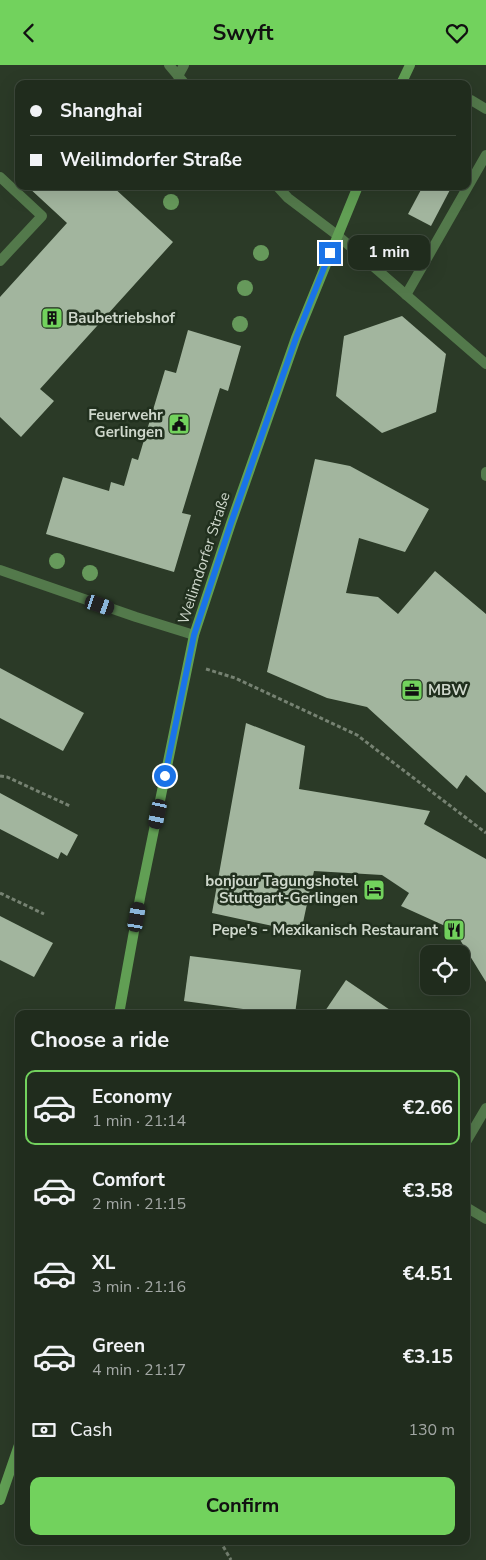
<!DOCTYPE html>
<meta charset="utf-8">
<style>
body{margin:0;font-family:"Nunito Sans",sans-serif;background:#283426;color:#f1f3f6;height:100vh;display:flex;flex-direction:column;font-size:19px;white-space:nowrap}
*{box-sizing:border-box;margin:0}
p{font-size:16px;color:#a2a7a4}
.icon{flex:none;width:28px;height:28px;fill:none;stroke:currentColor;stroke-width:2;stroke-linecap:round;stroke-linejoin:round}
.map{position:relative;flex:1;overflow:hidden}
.panel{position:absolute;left:15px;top:945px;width:455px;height:535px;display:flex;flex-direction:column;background:#202c1d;border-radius:10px;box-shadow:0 5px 20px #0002,0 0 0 1px #3d483b}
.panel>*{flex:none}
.banner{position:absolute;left:15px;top:15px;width:456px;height:110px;border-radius:10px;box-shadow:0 5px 20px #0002,0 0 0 1px #3d483b;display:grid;align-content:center;height:110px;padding:0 15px;background:#202c1d}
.tools{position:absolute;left:420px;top:880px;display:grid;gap:10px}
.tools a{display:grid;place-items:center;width:50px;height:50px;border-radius:10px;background:#202c1d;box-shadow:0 5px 20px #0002,0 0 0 1px #3d483b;font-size:25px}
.end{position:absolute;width:22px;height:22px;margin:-11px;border:6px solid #1a73e8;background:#fff;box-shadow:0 0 0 2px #fff}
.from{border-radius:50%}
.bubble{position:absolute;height:35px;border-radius:10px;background:#202c1d;box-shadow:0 5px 20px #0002,0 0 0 1px #3d483b;font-size:16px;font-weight:700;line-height:35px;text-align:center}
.car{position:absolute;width:15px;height:30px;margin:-15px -8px;border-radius:6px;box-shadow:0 0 4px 1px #0007;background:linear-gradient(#222 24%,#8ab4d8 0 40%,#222 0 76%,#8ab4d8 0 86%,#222 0)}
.banner b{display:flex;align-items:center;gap:18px;height:48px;font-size:19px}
.banner b+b{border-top:1px solid #3d483b}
.banner i{width:12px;height:12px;background:#f1f3f6}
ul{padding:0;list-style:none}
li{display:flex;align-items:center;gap:15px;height:75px;margin:0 10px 8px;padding:0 5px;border:2px solid transparent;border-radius:10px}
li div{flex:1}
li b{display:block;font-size:19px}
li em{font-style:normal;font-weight:700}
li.active{border-color:#72d25d}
li>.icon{width:45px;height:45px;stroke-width:1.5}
h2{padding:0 15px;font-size:22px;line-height:60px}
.pay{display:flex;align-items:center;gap:12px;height:55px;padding:0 15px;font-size:19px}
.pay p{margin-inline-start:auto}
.primary-button{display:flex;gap:10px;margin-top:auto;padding:10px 15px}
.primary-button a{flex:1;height:58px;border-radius:10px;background:#72d25d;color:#111;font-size:20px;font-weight:700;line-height:58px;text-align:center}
header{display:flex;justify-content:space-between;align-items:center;height:65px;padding:0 15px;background:#72d25d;color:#111;font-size:22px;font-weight:700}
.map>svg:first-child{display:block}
</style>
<header><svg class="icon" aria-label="back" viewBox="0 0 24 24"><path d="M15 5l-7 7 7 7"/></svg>Swyft<svg class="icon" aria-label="heart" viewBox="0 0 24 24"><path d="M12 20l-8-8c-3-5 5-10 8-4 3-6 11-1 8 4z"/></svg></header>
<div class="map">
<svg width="486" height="1495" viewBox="0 0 486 1495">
<rect width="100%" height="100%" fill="#2b3a27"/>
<g fill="#a2b59e">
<polygon points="27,121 112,121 173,177 40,324 54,336 21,372 0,352 0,232 67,158"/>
<polygon points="423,121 452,121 431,161 408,149"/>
<polygon points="402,251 446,289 436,347 382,368 336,331 344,271"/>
<polygon points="188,265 241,281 228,326 220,323 182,448 191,450 174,507 46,469 63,412 109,426 111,417 124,421 132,393 138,395 165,305 176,308"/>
<polygon points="315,394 350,401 429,444 405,487 359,473 346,528 378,532 398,549 435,506 486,549 486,728 466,710 457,724 367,642 327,633 267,607"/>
<polygon points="0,603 84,648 63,686 0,653"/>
<polygon points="246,658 305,681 299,724 430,746 424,759 486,794 486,917 454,865 401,841 409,828 382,810 314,806 301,867 212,848"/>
<polygon points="0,728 78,770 67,791 61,787 58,794 0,764"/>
<polygon points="0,851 53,878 34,912 0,895"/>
<polygon points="190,891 301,905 295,949 281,949 184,936"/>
<polygon points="346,915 396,949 323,949"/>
</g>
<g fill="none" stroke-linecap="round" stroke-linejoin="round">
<g stroke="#768272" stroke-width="3" stroke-dasharray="4 2.5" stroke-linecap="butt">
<polyline points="206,604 235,613 357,670 486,768"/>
<polyline points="0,711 7,712 70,741"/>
<polyline points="0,828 44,849"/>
<polyline points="220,1476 231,1495"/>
</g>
<g stroke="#53794b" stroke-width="10">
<polyline points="178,11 184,0"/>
<polyline points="468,36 471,35 486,44"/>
<polyline points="0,112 42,151 0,196"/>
<polyline points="406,230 486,90"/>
<polyline points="486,407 486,411"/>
<polyline points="466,1142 486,1154"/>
</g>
<g stroke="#53794b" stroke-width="10">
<polyline points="169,0 185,19"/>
<polyline points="277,121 288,133 337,170 486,299"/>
<polyline points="0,505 136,552 194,570"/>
<polyline points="466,1077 486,1043"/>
</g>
<g stroke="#619f54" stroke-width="10">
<polyline points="401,19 410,0"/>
<polyline points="119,949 140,833 194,570 231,458 296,273 358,121"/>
<polyline points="0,1435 19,1380"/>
</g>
</g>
<g fill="#66995b">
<circle cx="171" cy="137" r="8"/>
<circle cx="261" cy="188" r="8"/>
<circle cx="245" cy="223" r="8"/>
<circle cx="240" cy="259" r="8"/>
<circle cx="57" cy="496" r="8"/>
<circle cx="90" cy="508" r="8"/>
</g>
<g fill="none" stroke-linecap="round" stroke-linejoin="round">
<polyline stroke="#1a73e8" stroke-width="6" points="165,711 194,570 231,458 296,273 330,188"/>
</g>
<defs>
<g id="building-square" transform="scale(1.125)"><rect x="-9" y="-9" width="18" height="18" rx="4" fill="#72d25d" stroke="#21301e"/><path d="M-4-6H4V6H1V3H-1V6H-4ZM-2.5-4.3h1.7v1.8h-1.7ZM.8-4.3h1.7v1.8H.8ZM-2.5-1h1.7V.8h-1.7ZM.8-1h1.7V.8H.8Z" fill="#111"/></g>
<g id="civic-square" transform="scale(1.125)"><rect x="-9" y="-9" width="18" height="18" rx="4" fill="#72d25d" stroke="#21301e"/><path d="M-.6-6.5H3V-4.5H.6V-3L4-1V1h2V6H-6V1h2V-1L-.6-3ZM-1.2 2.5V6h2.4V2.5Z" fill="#111"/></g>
<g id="office-square" transform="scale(1.125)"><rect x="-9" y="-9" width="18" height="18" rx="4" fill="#72d25d" stroke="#21301e"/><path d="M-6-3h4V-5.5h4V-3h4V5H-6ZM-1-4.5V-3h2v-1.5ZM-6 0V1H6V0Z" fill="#111"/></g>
<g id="hotel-square" transform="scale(1.125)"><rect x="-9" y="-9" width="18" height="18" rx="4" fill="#72d25d" stroke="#21301e"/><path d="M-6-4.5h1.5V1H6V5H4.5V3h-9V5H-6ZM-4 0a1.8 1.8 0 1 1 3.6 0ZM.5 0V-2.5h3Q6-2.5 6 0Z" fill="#111"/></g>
<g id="restaurant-square" transform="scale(1.125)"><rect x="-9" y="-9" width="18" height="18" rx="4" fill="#72d25d" stroke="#21301e"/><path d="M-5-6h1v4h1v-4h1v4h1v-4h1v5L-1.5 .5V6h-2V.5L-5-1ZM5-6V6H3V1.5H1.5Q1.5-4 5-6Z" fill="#111"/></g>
</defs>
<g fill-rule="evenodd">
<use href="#building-square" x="52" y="253"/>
<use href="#civic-square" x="179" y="359"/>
<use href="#office-square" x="412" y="625"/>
<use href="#hotel-square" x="374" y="825"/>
<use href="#restaurant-square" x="454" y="865"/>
</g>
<g text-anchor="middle" stroke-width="5" stroke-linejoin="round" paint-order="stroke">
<g font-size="15" font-weight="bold" fill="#ced7cb" stroke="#21301e" text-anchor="end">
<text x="68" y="258" text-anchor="start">Baubetriebshof</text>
<text x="163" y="355">Feuerwehr<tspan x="163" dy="17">Gerlingen</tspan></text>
<text x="428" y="630" text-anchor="start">MBW</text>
<text x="358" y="821">bonjour Tagungshotel<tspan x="358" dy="17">Stuttgart-Gerlingen</tspan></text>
<text x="438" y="870">Pepe's - Mexikanisch Restaurant</text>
</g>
<g font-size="15" fill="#ced7cb" stroke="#21301e">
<text transform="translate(204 493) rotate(-72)" y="5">Weilimdorfer Straße</text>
</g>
</g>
</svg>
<div class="tools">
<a><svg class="icon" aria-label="locate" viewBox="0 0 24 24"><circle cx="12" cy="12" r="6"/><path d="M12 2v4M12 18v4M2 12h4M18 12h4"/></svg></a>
</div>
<i class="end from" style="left:165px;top:711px"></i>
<i class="end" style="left:330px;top:188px"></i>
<div class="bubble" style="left:348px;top:170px;width:82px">1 min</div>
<i class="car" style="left:100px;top:540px;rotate:109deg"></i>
<i class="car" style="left:158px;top:749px;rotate:192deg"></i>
<i class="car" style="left:137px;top:852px;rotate:10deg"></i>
<div class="banner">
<b><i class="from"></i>Shanghai</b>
<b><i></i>Weilimdorfer Straße</b>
</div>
<section class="panel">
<h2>Choose a ride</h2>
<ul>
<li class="active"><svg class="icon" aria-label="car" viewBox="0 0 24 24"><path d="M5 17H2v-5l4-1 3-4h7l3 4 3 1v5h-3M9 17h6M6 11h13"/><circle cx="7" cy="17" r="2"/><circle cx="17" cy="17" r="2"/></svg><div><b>Economy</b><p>1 min · 21:14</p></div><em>€2.66</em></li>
<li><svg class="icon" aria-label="car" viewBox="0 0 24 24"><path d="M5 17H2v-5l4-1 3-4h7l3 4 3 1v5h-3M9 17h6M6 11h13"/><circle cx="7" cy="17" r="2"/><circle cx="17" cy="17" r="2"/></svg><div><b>Comfort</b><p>2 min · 21:15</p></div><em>€3.58</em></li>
<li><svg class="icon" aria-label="car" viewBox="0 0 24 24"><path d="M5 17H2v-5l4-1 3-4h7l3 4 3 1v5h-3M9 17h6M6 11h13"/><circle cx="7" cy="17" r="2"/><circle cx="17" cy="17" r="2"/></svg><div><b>XL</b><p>3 min · 21:16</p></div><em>€4.51</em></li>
<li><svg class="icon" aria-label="car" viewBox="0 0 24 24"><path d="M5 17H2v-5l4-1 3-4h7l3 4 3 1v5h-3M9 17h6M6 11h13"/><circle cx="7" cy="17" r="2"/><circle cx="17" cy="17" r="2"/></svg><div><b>Green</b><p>4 min · 21:17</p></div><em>€3.15</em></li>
</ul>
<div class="pay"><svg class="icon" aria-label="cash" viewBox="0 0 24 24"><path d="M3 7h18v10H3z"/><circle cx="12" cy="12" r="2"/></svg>Cash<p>130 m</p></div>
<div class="primary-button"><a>Confirm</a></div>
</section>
</div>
